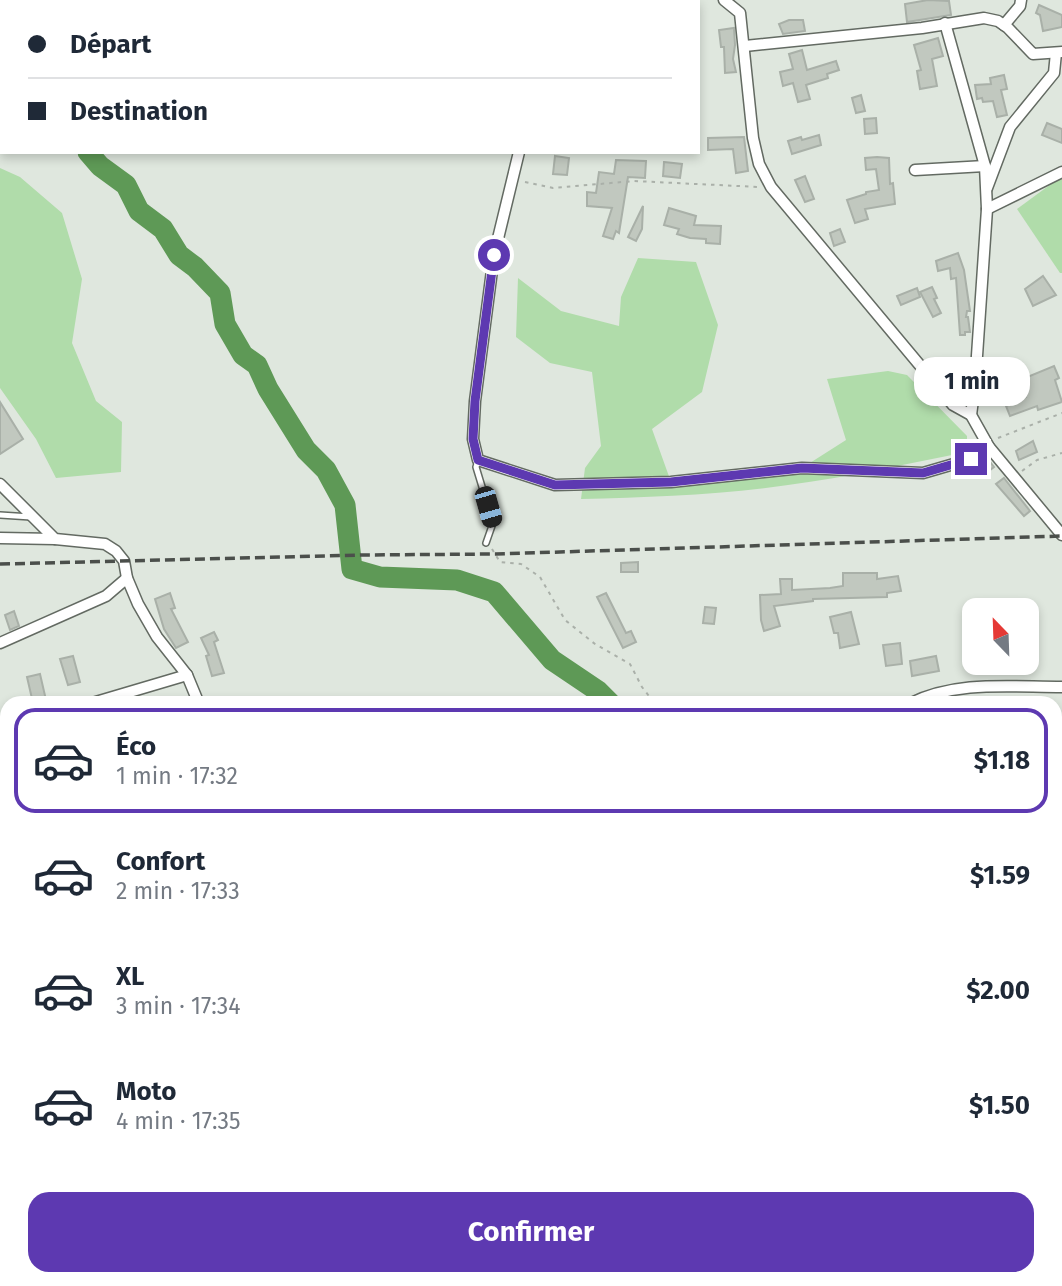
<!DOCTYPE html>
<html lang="fr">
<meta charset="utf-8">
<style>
body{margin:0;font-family:"Fira Sans",sans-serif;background:#f6f6f7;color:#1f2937;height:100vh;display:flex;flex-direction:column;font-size:26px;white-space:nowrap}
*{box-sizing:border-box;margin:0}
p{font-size:23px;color:#747a83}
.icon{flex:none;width:38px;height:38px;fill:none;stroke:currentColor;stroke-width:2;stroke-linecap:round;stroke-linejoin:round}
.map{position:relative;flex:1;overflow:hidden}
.sheet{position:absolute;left:0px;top:696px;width:1062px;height:590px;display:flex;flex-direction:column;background:#fff;border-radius:21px 21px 0 0;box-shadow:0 4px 10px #0003}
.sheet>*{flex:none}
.guide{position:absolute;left:0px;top:0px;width:700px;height:154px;box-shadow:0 4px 10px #0003;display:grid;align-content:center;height:154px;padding:0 28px;background:#fff}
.needle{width:46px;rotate:337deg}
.buttons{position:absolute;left:962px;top:598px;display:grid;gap:14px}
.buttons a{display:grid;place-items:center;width:77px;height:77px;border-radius:14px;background:#fff;box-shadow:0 4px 10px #0003;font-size:35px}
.end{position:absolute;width:32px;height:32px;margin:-16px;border:9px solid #5d39b1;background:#fff;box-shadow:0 0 0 4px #fff}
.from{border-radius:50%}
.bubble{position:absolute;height:49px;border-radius:21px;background:#fff;box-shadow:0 4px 10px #0003;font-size:23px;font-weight:700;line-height:49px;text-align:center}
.car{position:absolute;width:21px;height:42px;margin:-21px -10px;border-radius:9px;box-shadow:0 0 5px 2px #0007;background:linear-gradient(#222 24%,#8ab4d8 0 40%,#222 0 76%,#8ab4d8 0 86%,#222 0)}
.guide b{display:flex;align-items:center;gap:24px;height:66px;font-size:26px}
.guide b+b{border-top:2px solid #e0e1e3}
.guide i{width:18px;height:18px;background:#1f2937}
ul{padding:12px 0 0;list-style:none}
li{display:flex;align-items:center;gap:21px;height:105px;margin:0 14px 10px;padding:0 14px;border:4px solid transparent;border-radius:21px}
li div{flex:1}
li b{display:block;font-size:26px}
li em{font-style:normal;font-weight:700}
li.on{border-color:#5d39b1}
li>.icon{width:63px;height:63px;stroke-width:1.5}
.cta{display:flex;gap:14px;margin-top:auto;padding:14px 28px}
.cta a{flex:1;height:80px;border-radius:21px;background:#5d39b1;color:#fff;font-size:28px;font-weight:700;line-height:80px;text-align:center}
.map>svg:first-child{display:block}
</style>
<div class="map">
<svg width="1062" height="1286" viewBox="0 0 1062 1286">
<rect width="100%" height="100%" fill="#dfe7de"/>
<g fill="#b0dcaa">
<polygon points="0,168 20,177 62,213 82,279 72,343 96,401 122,422 121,472 56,478 36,439 0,388"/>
<polygon points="1062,176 1062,273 1060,273 1017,209"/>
<path d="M 638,258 L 696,262 L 718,325 L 702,392 L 652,429 L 671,482 L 802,468 L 846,440 L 827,379 L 888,371 L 907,375 L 967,436 L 967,452 C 907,464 848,477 788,485 C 720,495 650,497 581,499 L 585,468 L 601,446 L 592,372 L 550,363 L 516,337 L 518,278 L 561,311 L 619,326 L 621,297 Z"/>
<polygon points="0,1141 7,1141 7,1279 431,1279 430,1286 0,1286"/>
</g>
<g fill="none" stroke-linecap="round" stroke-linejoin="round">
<g stroke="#5e9956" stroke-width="21">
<polyline points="0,113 2,114"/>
<polyline points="88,152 100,166 126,185 139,211 163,229 179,255 195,267 220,293 225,324 243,355 257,365 268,389 306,450 326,470 345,505 352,569 380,577 457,580 494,592 552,660 598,691 611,704"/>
<polyline points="1055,1007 1062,1009"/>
</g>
</g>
<g fill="#c1c8bf" stroke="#a9b0a8" stroke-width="2">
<polygon points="928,0 949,1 951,15 907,22 905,4"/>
<polygon points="1039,5 1062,15 1062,27 1043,31 1040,15 1036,13"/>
<polygon points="789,20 803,20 805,31 783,34 779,24"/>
<polygon points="734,28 735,45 733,59 736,72 725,73 724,47 721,47 719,30"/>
<polygon points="938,38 943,56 932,59 937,86 920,89 917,71 921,70 914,45"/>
<polygon points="802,50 807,70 836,61 839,70 827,74 828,78 806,85 810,99 798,102 793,83 783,86 780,72 793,69 789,54"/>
<polygon points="1004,75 1007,89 1001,90 1007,115 997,117 993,101 983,102 982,98 977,99 975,85 991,84 990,78"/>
<polygon points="861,95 865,111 856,113 852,98"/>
<polygon points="876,118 877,133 865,134 864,119"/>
<polygon points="1047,123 1062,129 1062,143 1042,135"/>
<polygon points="819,135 821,145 792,154 788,141 801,137 802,140"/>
<polygon points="744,137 748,171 736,173 733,149 708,150 708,138"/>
<polygon points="555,156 569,158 567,175 553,174"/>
<polygon points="877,157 889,158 890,184 893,183 895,204 865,209 868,219 855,223 847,200 866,194 866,192 879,190 876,169 866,170 865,158"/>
<polygon points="616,160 646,161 645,178 628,177 619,233 616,231 613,239 603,236 612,208 587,206 587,192 596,193 599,172 614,174"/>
<polygon points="664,162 682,164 680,178 663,176"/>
<polygon points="805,176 814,199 805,202 795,180"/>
<polygon points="643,206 642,229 636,241 628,237"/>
<polygon points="669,208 696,216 694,225 721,226 720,244 706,243 706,239 690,238 677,234 679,229 664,225"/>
<polygon points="840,229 845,242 834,246 830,233"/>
<polygon points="958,253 964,270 970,311 967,311 966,317 968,317 970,332 965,332 965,335 960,335 956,278 951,279 950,268 938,271 936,261"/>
<polygon points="1043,276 1056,295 1033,306 1025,289"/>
<polygon points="932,287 937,298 934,299 941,313 933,317 920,292"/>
<polygon points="917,288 920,297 901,305 897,296"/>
<polygon points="959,360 962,378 953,380 950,361"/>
<polygon points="1054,366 1059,378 1055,380 1062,402 1038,410 1037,406 1010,416 1006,406 1026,397 1020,380"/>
<polygon points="0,402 23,439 0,454"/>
<polygon points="1033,441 1037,452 1019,460 1016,451"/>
<polygon points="987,458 994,467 982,476 975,466"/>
<polygon points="1004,478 1030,511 1024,516 996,484"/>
<polygon points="638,562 638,572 621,572 621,563"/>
<polygon points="843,573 877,573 877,579 898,576 901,591 887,593 887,597 813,599 813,601 774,606 780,626 764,631 761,620 760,595 781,594 780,579 792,579 792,590 830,588 843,586"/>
<polygon points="170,593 175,608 171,609 188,642 176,648 164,629 155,599"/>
<polygon points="606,593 626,633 631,631 636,642 623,648 597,597"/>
<polygon points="705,607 716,608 714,624 703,623"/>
<polygon points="14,611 19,626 10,630 5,615"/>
<polygon points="851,612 859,644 840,648 838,633 834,633 830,617"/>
<polygon points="214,632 218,640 214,642 224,673 212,676 206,656 209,655 201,638"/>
<polygon points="900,643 902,664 886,666 883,645"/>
<polygon points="73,656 80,682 68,685 60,659"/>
<polygon points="936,656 939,671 912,676 910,661"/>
<polygon points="40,674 46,700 33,703 27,677"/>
</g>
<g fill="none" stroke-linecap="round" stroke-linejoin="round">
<g stroke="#636a62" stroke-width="8">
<g id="service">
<polyline points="478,460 476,467 493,523 486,543"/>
<polyline points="0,515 31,517"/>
<polyline points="1055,1166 1062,1166"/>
<polyline points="559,1279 567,1286"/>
<polyline points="471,1286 482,1279"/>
</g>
</g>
<g stroke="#636a62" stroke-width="13">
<g id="minor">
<polyline points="724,0 740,13 753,138 759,164 771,187 953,405 971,415 989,447 1062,535"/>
<polyline points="273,2 273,0"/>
<polyline points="551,2 551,0"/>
<polyline points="945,23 985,166 987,209 975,385 971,415"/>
<polyline points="1004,25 1020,6 1021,0"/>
<polyline points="745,46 922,28 984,18 998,21 1008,28 1033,54 1062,52"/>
<polyline points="519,152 494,255 475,401 473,439 478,460 555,485 671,482 802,468 923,473 971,459 989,447"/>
<polyline points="915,170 985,166"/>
<polyline points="987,188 1010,127 1054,73 1056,53"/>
<polyline points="987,209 1062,172"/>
<polyline points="0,484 55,539 105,544 116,551 124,561 127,578 138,604 157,637 187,675 199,704"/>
<polyline points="0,538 55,539"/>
<polyline points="0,643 106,596 127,578"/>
<polyline points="89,704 187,675"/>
<path d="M 909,704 C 957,680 1010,687 1062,687"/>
<polyline points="0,1134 7,1134"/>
<polyline points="598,1279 600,1286"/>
<polyline points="863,1279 865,1286"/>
<polyline points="1052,1279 1053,1286"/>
</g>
</g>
<g stroke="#aab0a9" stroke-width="2" stroke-dasharray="3.5 5" stroke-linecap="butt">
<polyline points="525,182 553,188 634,181 759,187"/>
<polyline points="998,438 1062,413"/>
<polyline points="1022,471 1037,460 1062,453"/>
<polyline points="492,549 500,562 521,564 540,577 565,620 595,644 630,664 642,687 655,704"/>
</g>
<use href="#service" stroke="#fff" stroke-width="5"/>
<use href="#minor" stroke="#fff" stroke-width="10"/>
<polyline stroke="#4b4f4b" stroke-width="3.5" stroke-dasharray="10 5" stroke-linecap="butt" points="0,564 363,555 496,554 1062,536"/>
</g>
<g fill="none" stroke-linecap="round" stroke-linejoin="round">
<polyline stroke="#5d39b1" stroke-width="9" points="494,255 475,401 473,439 478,460 555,485 671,482 802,468 923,473 971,459"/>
</g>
</svg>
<div class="buttons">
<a><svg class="needle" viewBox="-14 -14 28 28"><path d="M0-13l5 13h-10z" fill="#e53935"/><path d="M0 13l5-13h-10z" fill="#747a83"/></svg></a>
</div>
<i class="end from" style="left:494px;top:255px"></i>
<i class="end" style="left:971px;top:459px"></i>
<div class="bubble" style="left:914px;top:357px;width:116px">1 min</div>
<i class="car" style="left:488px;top:507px;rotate:164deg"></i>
<div class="guide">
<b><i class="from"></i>Départ</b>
<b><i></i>Destination</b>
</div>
<section class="sheet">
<ul>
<li class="on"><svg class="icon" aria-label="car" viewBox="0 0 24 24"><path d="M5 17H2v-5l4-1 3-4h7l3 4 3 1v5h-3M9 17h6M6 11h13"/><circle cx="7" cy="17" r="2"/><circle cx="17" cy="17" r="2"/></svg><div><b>Éco</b><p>1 min · 17:32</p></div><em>$1.18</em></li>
<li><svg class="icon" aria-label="car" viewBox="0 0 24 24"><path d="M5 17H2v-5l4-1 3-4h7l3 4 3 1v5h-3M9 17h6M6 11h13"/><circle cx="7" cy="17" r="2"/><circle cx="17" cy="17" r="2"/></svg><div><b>Confort</b><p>2 min · 17:33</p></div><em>$1.59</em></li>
<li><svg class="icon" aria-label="car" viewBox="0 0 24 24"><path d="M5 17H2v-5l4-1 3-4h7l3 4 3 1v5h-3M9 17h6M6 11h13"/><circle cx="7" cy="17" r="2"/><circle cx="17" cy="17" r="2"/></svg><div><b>XL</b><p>3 min · 17:34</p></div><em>$2.00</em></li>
<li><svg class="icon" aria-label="car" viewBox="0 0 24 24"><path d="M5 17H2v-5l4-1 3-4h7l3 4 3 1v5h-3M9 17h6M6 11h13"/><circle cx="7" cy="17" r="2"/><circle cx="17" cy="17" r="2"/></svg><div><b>Moto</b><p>4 min · 17:35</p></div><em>$1.50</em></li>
</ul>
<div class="cta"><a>Confirmer</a></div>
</section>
</div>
